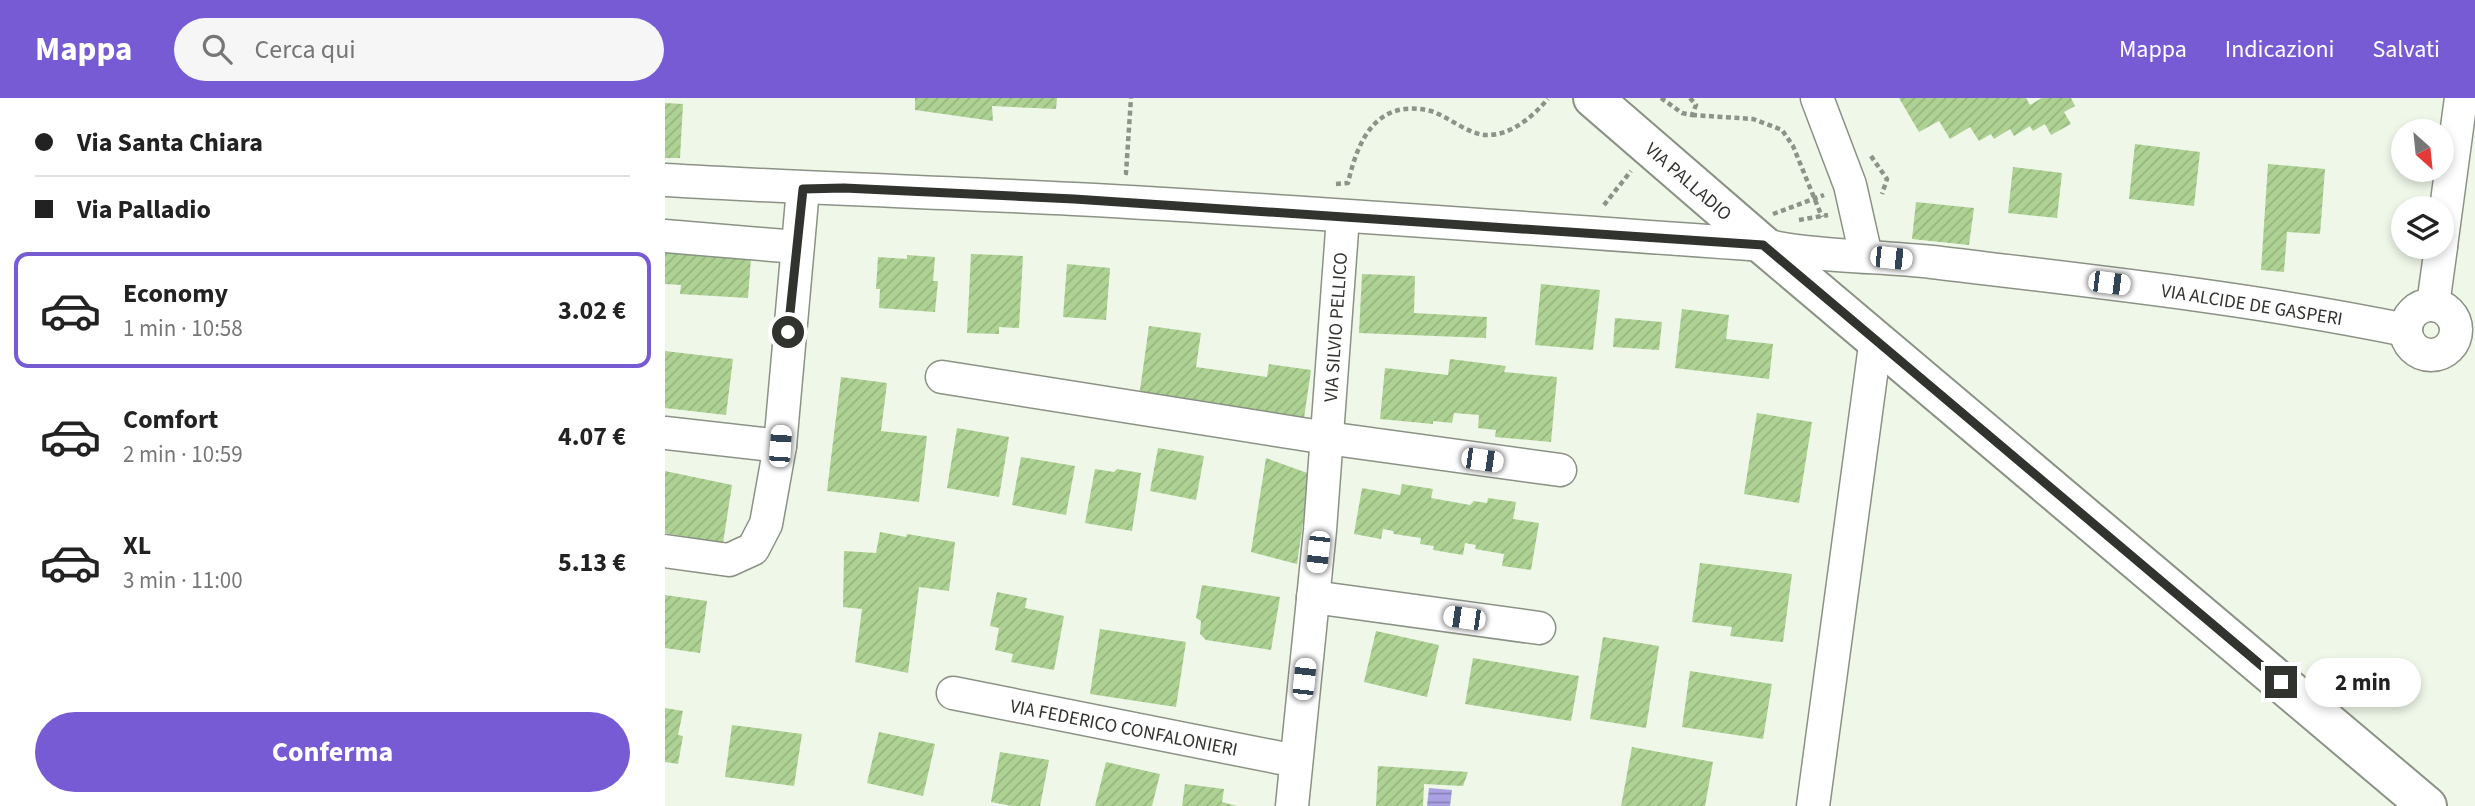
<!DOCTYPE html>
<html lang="it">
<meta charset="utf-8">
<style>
body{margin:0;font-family:"Source Sans 3",sans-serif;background:#f6f6f6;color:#222;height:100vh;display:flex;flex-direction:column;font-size:26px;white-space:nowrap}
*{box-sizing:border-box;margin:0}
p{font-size:23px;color:#767676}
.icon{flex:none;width:38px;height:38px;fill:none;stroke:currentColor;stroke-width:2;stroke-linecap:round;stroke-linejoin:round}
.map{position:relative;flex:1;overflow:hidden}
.details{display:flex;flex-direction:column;background:#fff;width:665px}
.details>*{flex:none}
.guide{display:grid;align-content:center;height:154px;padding:0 35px;background:#fff}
.needle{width:46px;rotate:153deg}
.controls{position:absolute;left:1726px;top:21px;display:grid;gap:14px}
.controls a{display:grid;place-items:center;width:63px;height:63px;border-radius:50%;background:#fff;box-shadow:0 4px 10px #0003;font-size:35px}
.end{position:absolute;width:32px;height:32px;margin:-16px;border:9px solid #30332e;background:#fff;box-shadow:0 0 0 4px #fff}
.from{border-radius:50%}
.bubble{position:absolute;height:49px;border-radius:24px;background:#fff;box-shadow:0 4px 10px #0003;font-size:23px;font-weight:700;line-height:49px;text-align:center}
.car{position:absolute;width:21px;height:42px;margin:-21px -10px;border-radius:9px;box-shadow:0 0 5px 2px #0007;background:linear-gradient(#fff 24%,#345 0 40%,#fff 0 76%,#345 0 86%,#fff 0)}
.guide b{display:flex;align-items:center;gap:24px;height:66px;font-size:26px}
.guide b+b{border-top:2px solid #e0e0e0}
.guide i{width:18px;height:18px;background:#222}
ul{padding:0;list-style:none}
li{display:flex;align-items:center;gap:21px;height:116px;margin:0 14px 10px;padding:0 21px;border:4px solid transparent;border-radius:14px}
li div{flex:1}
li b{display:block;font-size:26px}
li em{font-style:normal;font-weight:700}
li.current{border-color:#765bd5}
li>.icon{width:63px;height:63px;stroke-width:1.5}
.button{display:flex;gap:14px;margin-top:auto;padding:14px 35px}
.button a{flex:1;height:80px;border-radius:42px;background:#765bd5;color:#fff;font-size:28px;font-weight:700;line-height:80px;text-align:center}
header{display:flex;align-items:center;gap:42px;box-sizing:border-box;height:98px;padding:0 35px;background:#765bd5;color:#fff}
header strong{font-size:33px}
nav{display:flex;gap:38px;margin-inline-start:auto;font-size:24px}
.search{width:490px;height:63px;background:#f6f6f6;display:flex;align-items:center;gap:18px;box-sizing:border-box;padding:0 24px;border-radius:38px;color:#767676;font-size:26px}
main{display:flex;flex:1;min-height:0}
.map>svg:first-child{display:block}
</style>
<header>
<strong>Mappa</strong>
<div class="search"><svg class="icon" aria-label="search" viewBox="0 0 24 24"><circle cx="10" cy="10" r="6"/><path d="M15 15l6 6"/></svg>Cerca qui</div>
<nav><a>Mappa</a><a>Indicazioni</a><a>Salvati</a></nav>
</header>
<main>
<section class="details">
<div class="guide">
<b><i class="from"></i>Via Santa Chiara</b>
<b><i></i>Via Palladio</b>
</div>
<ul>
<li class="current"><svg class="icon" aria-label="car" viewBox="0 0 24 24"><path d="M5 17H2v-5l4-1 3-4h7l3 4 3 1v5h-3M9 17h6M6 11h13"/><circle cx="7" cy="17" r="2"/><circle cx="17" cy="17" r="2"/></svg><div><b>Economy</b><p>1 min · 10:58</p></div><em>3.02 €</em></li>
<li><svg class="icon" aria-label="car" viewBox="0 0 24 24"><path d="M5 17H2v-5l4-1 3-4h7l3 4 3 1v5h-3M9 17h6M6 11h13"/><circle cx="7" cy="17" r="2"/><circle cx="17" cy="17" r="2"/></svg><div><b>Comfort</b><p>2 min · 10:59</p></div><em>4.07 €</em></li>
<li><svg class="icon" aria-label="car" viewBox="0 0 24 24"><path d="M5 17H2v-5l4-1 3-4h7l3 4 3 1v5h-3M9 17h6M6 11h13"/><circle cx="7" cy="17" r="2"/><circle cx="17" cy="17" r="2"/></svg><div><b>XL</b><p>3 min · 11:00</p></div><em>5.13 €</em></li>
</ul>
<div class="button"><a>Conferma</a></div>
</section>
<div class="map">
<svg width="1810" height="708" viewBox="0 0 1810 708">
<defs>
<pattern id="water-rules" width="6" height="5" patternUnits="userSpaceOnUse" patternTransform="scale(1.75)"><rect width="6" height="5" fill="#a9a1e3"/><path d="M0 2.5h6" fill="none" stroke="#8a84b8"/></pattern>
<pattern id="building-hatch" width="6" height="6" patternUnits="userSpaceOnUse" patternTransform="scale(1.75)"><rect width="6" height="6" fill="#aed293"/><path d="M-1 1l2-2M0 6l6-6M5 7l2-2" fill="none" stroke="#96b57f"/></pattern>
</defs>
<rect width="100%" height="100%" fill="#eff7e9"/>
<polygon fill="url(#water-rules)" points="764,690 787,692 785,708 762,708"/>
<g fill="url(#building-hatch)">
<polygon points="250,0 392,0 391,11 327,8 328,23 250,12"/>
<polygon points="1234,0 1361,0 1365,7 1377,0 1406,0 1410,8 1399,14 1406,26 1386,37 1380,26 1368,33 1365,28 1349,38 1345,31 1329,41 1326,36 1314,43 1305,29 1285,41 1274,23 1254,34"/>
<polygon points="0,5 18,6 15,60 0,60"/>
<polygon points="1470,46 1535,54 1529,108 1464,101"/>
<polygon points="1603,66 1660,71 1655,136 1622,134 1619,174 1596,172"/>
<polygon points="1348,69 1397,75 1392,120 1343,115"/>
<polygon points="1251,104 1309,110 1304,147 1247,141"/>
<polygon points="0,142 87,147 83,200 15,196 16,187 0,186"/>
<polygon points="306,156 358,158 354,230 334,229 334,236 302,235"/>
<polygon points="242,157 270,159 268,183 273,183 270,214 214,210 215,191 211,191 213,159 242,161"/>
<polygon points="402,166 445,170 441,222 398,219"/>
<polygon points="697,176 750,178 749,215 822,219 821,240 694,235"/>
<polygon points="876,186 935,192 928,252 870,247"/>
<polygon points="1017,211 1064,217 1061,241 1108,246 1104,281 1010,270"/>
<polygon points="950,220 997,224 994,252 948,249"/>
<polygon points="484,228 536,235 531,269 602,279 604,266 646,272 639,320 600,314 491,311 475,292"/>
<polygon points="0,253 68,261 61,317 0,310"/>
<polygon points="785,261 841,268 839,274 892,279 886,344 830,339 831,332 813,330 814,317 789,315 787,325 768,323 768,326 715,321 720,270 783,277"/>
<polygon points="176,279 222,285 216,333 262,338 254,404 162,393"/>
<polygon points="1092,315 1147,324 1134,405 1079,396"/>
<polygon points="292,330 344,339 334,399 282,390"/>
<polygon points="493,350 539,358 531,402 485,393"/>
<polygon points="356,359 410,368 401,417 347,407"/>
<polygon points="601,360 645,376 632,466 586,454"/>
<polygon points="430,371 449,374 452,371 476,375 467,433 420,425"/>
<polygon points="0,373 67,387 58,445 0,435"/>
<polygon points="737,386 768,391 766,400 805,407 809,403 822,405 823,400 851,404 848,421 874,425 866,472 837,468 839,456 810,451 811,447 800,445 798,457 768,452 769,448 755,446 756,440 729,436 728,433 718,431 716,441 689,436 697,390 735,397"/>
<polygon points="215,434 241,439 242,436 290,444 284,493 254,489 243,575 190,564 197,511 178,509 179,453 211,455"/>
<polygon points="1035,465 1127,476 1118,544 1065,538 1067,529 1027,524"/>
<polygon points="537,487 615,499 606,552 541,542 535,536 536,523 531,520"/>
<polygon points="332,494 362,500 360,510 399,518 389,572 346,564 348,556 330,552 334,530 325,528"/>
<polygon points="0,497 42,503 35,555 0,550"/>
<polygon points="435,531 521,544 511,609 425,596"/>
<polygon points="711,533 774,547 762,599 699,584"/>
<polygon points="938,539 994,548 981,630 925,621"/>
<polygon points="808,560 914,578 906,623 800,606"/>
<polygon points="1025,573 1107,586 1098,641 1017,629"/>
<polygon points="0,610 18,613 13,637 18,638 13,666 0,664"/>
<polygon points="67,627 137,636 129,688 60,679"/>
<polygon points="214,634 270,646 258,698 202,685"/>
<polygon points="967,649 1048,664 1040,708 956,708"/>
<polygon points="335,654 384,662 375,708 347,708 326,704"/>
<polygon points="441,664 495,676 487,708 430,708"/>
<polygon points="713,668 803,674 798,688 759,686 758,708 711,708"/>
<polygon points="520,686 559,691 557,704 572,708 517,708"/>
</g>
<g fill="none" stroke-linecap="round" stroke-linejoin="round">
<g stroke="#8a9285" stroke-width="35">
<g id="minor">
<polyline points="1152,0 1185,87 1201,158"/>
<path d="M 0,82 C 136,90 272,94 409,101 C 639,113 868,131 1098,147 C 1154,159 1211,158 1267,164 C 1426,183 1585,200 1741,232"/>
<polyline points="0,138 132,149"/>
<polyline points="1776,148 1796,0"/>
<polyline points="1768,207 1776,149"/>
<circle cx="1766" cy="232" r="25"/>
<polyline points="277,279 662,340 895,372"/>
<polyline points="0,335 115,348"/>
<polyline points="0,453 64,462 88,451 101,426 115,348 138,91"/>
<polyline points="648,499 874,530"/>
<polyline points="288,595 631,663"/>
<polyline points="627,708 655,432 678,119"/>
<polyline points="1148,708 1211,240"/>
</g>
</g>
<g stroke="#8a9285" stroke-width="42">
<polyline id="major" points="928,0 1098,147 1762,708"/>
</g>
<g stroke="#8e938a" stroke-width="4.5" stroke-dasharray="5 3.5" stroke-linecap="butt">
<polyline points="996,0 1017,15 1027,17 1031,7 1025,0"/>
<polyline points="1027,17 1088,21 1117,32 1128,48 1157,119"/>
<polyline points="1206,58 1222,81 1217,96"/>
<polyline points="463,75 461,75 466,0"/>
<path d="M 671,86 L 683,85 C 693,41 712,0 766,13 C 782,18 803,36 820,37 C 846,38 867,19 883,1"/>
<polyline points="939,107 966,73"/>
<polyline points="1108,116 1159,97"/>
<polyline points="1134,122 1163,117"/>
</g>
<use href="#minor" stroke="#fff" stroke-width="32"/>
<use href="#major" stroke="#fff" stroke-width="38"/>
</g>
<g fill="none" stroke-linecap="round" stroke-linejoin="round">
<polyline stroke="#30332e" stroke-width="9" points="123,234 138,91 179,90 409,101 1098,147 1616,584"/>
</g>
<g text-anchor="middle" stroke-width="7" stroke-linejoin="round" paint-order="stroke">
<g font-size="19" fill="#30332e" stroke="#fff">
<text transform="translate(1024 83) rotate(41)" y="7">VIA PALLADIO</text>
<text transform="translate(1587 206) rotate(9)" y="7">VIA ALCIDE DE GASPERI</text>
<text transform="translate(670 229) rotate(-86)" y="7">VIA SILVIO PELLICO</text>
<text transform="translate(459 629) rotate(11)" y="7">VIA FEDERICO CONFALONIERI</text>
</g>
</g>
</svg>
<div class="controls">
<a><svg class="needle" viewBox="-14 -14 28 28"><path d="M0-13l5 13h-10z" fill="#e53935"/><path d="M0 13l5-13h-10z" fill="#767676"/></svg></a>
<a><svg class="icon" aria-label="layers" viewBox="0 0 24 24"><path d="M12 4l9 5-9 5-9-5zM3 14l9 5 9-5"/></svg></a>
</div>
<i class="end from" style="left:123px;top:234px"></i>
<i class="end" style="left:1616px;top:584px"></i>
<div class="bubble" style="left:1640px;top:560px;width:116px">2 min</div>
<i class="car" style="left:1226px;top:160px;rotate:96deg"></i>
<i class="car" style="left:1444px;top:185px;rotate:97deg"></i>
<i class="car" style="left:115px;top:348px;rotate:4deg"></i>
<i class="car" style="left:817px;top:362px;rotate:98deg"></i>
<i class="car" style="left:653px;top:454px;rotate:186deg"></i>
<i class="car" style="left:799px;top:520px;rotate:278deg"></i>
<i class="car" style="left:639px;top:581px;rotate:6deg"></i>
</div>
</main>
